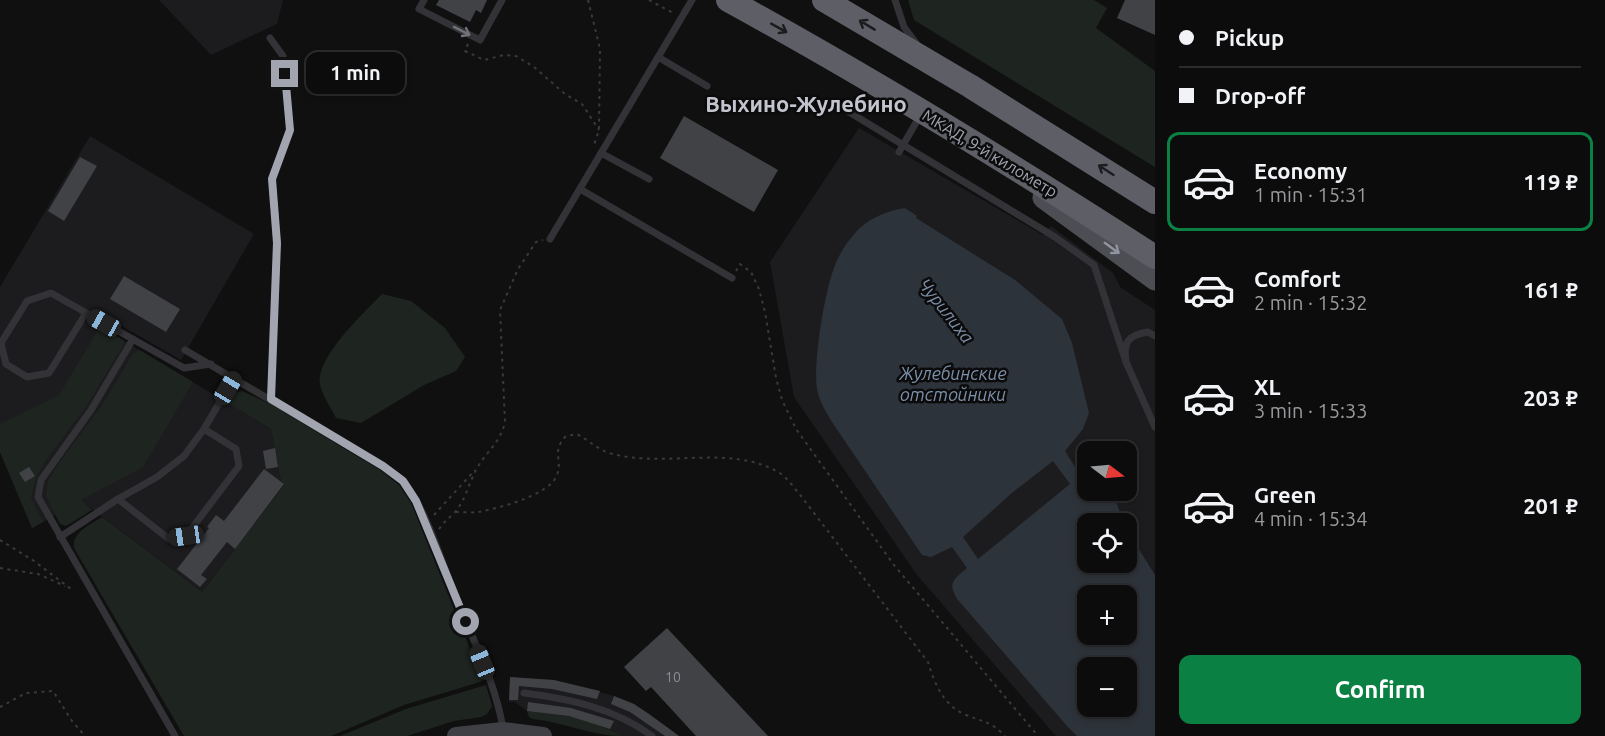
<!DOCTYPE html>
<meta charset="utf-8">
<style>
body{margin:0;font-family:Ubuntu,sans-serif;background:#1a1a1b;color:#f1f3f6;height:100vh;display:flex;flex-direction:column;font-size:22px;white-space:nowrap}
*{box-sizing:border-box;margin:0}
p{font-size:20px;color:#9a9b9d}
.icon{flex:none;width:33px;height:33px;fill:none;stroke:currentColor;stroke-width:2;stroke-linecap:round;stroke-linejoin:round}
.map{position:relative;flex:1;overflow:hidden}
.panel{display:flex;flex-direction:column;background:#0c0c0d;width:450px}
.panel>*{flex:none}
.hud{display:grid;align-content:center;height:132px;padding:0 24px;background:#0c0c0d}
.needle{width:39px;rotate:106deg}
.controls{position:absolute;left:1077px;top:441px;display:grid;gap:12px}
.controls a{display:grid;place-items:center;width:60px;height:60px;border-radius:12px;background:#0c0c0d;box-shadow:0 3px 9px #0003,0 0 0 2px #2c2c2e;font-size:30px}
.end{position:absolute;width:27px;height:27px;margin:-14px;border:8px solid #a2a5b0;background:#111;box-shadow:0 0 0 3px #111}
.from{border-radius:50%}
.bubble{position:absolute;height:42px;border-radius:12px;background:#0c0c0d;box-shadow:0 3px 9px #0003,0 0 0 2px #2c2c2e;font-size:20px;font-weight:700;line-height:42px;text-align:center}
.car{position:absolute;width:18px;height:36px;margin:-18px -9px;border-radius:8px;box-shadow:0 0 4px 2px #0007;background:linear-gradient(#222 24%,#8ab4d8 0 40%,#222 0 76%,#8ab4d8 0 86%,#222 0)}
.hud b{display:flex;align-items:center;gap:21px;height:57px;font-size:22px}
.hud b+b{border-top:2px solid #2c2c2e}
.hud i{width:15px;height:15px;background:#f1f3f6}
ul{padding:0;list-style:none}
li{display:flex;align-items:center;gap:18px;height:99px;margin:0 12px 9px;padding:0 12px;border:3px solid transparent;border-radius:12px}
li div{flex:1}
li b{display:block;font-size:22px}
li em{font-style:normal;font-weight:700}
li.current{border-color:#0b8043}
li>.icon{width:54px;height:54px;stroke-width:1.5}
.primary-button{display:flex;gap:12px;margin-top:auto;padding:12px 24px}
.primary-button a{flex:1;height:69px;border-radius:12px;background:#0b8043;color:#fff;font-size:24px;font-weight:700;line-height:69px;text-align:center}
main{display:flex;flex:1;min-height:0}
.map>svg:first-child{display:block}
</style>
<main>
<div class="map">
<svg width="1155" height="736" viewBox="0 0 1155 736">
<rect width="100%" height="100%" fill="#101011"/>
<g fill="#1c1c1e" fill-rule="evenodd">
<polygon points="159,0 283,0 277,24 211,55"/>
<path d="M 859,128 L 1043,235 L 1051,226 L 1113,273 L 1120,287 L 1155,310 L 1155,736 L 1056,736 L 917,575 L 794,397 L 770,262 ZM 1088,452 L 1126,452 L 1126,490 L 1088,490 ZM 1088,524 L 1126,524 L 1126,562 L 1088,562 ZM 1088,596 L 1126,596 L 1126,634 L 1088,634 ZM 1088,668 L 1126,668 L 1126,706 L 1088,706 Z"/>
<polygon points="90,136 254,234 181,360 108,318 101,327 271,429 281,482 284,484 202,592 81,501 32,528 0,452 0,287"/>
<polygon points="510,677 554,680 614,696 634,704 649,714 679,736 622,736 590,722 527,711 515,702 509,702"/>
</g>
<g fill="#1e2520">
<polygon points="908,0 1094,0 1107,8 1096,28 1155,71 1155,167 914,20"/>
<path d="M 382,294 L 411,301 L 445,328 L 465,357 L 456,371 L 424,385 L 361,423 L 336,418 C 331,408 322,395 320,384 C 316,357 364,313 382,294 Z"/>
<polygon points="100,327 123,340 124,344 85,408 46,460 36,477 31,498 43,522 32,528 0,452 0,424 59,395"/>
<polygon points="137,351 141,351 193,382 143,467 81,500 92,510 66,526 60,524 46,496 48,482 57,466 102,405 133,354"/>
<path d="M 242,391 L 270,404 L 380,470 L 399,485 L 411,503 L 483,681 L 404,705 L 331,736 L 184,736 L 74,548 C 72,532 90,525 102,517 L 202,592 L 284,485 L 281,482 L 271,429 L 226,402 L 236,392 Z"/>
<polygon points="486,685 492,706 487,714 481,717 454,721 407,736 340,736 406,709"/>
<path d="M 527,711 C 560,713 593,720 622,736 C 593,736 563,722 533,719 L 529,717 Z"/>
</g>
<path fill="#2d333a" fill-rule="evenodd" d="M 905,208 L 917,216 L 916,218 L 1015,280 L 1062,319 L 1072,343 L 1089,413 L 1083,429 L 1065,451 L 1080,475 L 1087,470 L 1088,490 L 1112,491 L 1124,523 L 1088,524 L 1088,562 L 1126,562 L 1127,530 L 1155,575 L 1155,736 L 1077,736 L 1067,726 L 958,600 C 947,583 953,580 967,568 L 952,547 L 931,557 L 922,555 L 832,422 C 826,412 819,401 817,389 C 813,363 824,296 833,271 C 837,257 846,243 856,232 C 869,218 886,211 905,208 ZM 1053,461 L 1070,484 L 978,559 L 963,537 L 1013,492 ZM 1088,596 L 1126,596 L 1126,634 L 1088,634 ZM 1088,668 L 1126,668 L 1126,706 L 1088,706 Z"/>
<g fill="#414246">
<polygon points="439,0 487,0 481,13 476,10 470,22 436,5"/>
<polygon points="1125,0 1155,0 1155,35 1117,18"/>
<polygon points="684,116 778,170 754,212 660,158"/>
<polygon points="80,157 97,166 64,221 48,211"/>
<polygon points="124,276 180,309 166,332 110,299"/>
<polygon points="275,448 278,467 266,469 263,451"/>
<polygon points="29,467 35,476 25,482 19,473"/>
<polygon points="264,469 284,484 235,549 227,542 201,575 207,579 200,587 177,569 209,528 207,527 216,515 224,521"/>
<polygon points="667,628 768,736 696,736 651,687 646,691 624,667"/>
<polygon points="510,677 554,680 600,691 597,699 552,689 519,686 518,700 509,700"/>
<polygon points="614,696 634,704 649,714 679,736 665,736 630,712 611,704"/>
<polygon points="528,702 571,708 614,721 610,729 569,716 527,711"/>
</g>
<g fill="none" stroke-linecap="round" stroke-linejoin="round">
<g stroke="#393a3e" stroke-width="2" stroke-dasharray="3 4.5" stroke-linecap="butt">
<polyline points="588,0 600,49 599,130 594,145"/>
<polyline points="649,0 673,13"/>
<polyline points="468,44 465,51 484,60 504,55 516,56 534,67 565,94 582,104 599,130"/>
<polyline points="736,271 740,264 751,272 759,289 765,312 776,378 782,400 796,429 894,565 1038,736"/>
<path d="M 456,512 C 463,512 472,513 479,512 C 499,508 550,495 557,475 C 563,459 551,452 566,436 L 577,434 C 590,441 599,451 613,454 C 667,468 729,444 778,472 C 787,477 794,488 801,496 L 928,662 C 934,682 943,705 964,714 C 982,722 991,721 1005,736"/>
<polyline points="434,515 475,470"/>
<path d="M 439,529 C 444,522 449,518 455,512 C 465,501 469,483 476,470 C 486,451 500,444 505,422 L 500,310 L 518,269 L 536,242 L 543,240"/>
<polyline points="0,540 34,561 71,589"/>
<polyline points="0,568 38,574 65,586"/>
<polyline points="0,707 26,693 53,691 72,721 85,736"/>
</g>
<g stroke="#333337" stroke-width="7">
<polyline points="424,0 419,9 480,40 502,0"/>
<polyline points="895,0 904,27 916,43"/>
<polyline points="270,38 283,56 290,130 272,179 277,243 271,399"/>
<polyline points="658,57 707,86"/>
<polyline points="849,112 1055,237 1094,265 1126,362"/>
<polyline points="899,152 921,114"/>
<polyline points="601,153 649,179"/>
<polyline points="580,189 732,278"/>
<polyline points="550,239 692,0"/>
<polyline points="86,313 49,373 27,377 6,364 1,343 27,301 51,293 184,368 211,364"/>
<path d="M 1155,336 L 1148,332 C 1128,335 1123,342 1126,362 L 1155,427"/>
<polyline points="133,339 91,410 41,480 38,497 175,736"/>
<path d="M 185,350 L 383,466 C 390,471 400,476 405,483 C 428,514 441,560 455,596 C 472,638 496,683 503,729"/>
<polyline points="118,499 169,539 186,536 239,466 236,449 204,429"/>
<polyline points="60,537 118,499 157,477 184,456 204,429 234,378"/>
<path d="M 524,693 C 570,699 614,708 652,736"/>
</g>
<polyline stroke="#3f4045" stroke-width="18" points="456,736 503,731 543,736"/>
<polyline stroke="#4d4e54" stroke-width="21" points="1043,198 1155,280"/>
<g stroke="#5e5f66" stroke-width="24">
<path d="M 728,0 C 874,80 1016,167 1155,257"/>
<polyline points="824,0 970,86 1155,202"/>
</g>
</g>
<defs><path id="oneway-shaft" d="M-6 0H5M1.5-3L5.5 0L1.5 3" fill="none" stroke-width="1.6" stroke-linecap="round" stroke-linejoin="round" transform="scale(1.5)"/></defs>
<g stroke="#1c1c1e">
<use href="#oneway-shaft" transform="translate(867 25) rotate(-149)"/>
<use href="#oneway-shaft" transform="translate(779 28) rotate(29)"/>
<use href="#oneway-shaft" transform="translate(1106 170) rotate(-147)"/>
</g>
<use stroke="#70727a" href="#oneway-shaft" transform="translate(462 31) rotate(27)"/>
<use stroke="#91949e" href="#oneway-shaft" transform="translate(1112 248) rotate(36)"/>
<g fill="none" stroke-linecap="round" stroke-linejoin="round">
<polyline stroke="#a2a5b0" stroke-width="8" points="285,74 290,130 272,179 277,243 271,399 383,466 403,481 416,501 466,622"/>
</g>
<g text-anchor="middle" stroke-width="5" stroke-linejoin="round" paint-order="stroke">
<g font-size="14" fill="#8a8c96">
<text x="673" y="682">10</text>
</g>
<g font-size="16" fill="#a2a5b0" stroke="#0b0b0c">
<text transform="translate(990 153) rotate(31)" y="6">МКАД, 9-й километр</text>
</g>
<g font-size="18" font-style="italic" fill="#7c8fa8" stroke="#0b0b0c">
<text transform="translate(946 311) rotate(52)" y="6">Чурилиха</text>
<text x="953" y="380">Жулебинские<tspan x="953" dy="21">отстойники</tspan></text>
</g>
<g font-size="22" font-weight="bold" fill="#c3c4cd" stroke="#0b0b0c">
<text x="806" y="112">Выхино-Жулебино</text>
</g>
</g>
</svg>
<div class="controls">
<a><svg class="needle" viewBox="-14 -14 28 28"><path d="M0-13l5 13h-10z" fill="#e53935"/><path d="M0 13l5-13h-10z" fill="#9a9b9d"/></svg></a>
<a><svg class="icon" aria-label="locate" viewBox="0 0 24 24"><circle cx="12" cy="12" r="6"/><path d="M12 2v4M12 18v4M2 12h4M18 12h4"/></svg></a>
<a>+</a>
<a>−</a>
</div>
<i class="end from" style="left:466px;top:622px"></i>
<i class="end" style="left:285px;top:74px"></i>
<div class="bubble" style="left:306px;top:52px;width:99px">1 min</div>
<i class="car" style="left:104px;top:323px;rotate:299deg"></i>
<i class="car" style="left:228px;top:388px;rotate:31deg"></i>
<i class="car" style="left:186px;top:536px;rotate:262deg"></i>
<i class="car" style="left:482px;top:662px;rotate:338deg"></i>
</div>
<section class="panel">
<div class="hud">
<b><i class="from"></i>Pickup</b>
<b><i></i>Drop-off</b>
</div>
<ul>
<li class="current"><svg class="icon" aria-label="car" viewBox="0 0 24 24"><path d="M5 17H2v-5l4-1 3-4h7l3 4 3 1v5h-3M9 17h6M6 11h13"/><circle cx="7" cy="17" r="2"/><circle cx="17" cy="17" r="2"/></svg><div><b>Economy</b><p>1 min · 15:31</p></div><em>119 ₽</em></li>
<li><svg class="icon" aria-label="car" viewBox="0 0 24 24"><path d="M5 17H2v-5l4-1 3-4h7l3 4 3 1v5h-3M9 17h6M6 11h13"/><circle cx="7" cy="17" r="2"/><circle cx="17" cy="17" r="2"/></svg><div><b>Comfort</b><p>2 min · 15:32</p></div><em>161 ₽</em></li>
<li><svg class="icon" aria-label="car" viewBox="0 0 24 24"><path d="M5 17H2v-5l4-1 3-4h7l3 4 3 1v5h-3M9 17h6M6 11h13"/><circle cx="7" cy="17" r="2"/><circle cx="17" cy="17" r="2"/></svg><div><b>XL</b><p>3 min · 15:33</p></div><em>203 ₽</em></li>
<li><svg class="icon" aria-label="car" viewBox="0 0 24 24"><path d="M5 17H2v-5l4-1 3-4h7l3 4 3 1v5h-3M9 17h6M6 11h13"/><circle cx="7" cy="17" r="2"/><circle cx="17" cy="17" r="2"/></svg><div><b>Green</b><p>4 min · 15:34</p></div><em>201 ₽</em></li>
</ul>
<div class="primary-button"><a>Confirm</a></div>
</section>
</main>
